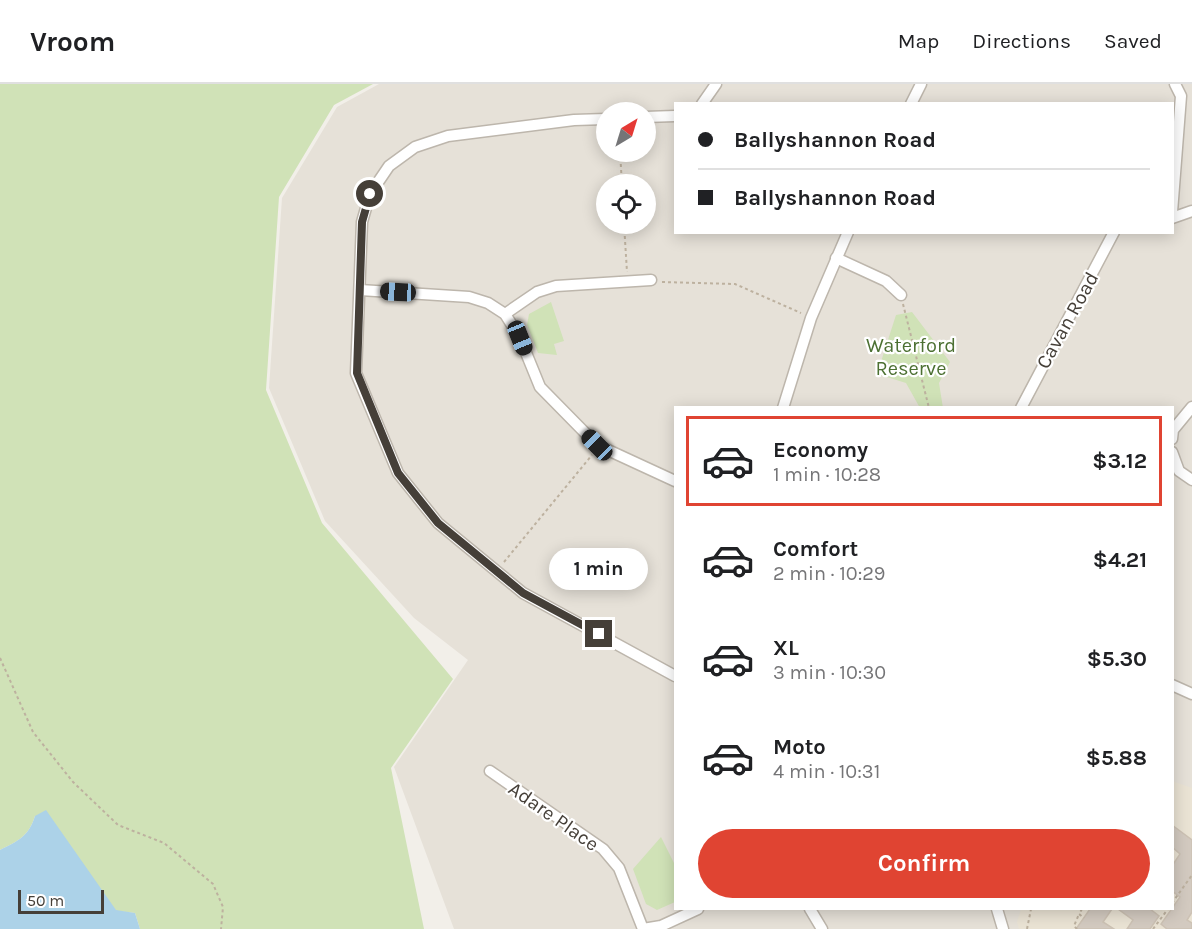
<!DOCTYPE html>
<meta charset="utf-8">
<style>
body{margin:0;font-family:Karla,sans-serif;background:#f6f6f6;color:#202124;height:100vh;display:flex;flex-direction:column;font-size:22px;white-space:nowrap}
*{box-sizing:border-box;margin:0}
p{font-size:20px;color:#757577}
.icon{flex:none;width:33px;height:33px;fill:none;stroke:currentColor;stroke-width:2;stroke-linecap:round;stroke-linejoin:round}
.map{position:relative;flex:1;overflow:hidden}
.side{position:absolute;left:674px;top:322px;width:500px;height:504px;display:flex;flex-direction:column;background:#fff;border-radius:0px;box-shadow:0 3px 15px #0003}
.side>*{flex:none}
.banner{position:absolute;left:674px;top:18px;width:500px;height:132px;border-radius:0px;box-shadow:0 3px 15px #0003;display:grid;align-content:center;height:132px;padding:0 24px;background:#fff}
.needle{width:39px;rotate:38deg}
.fabs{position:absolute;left:596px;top:18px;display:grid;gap:12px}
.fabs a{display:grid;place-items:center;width:60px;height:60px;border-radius:50%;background:#fff;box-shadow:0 3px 15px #0003;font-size:30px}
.scale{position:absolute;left:18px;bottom:15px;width:86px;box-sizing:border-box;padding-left:6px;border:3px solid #453f38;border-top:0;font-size:16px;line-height:21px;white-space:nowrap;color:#453f38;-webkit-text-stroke:4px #fff;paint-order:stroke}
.end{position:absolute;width:27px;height:27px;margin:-14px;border:8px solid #453f38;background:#fff;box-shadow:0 0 0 3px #fff}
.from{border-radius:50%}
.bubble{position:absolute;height:42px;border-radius:21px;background:#fff;box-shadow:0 3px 15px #0003;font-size:20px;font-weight:700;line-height:42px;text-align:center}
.car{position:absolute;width:18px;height:36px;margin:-18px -9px;border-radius:8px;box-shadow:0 0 4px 2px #0007;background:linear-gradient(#222 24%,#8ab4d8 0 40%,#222 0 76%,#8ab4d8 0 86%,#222 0)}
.banner b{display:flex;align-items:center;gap:21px;height:57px;font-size:22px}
.banner b+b{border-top:2px solid #e0e0e0}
.banner i{width:15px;height:15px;background:#202124}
ul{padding:10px 0 0;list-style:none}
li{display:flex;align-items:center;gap:18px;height:90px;margin:0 12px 9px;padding:0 12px;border:3px solid transparent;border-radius:0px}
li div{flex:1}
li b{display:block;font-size:22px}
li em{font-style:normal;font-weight:700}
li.active{border-color:#e04432}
li>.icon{width:54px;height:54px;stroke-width:1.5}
.action{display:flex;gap:12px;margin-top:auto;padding:12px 24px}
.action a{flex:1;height:69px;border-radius:36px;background:#e04432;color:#fff;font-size:24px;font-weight:700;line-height:69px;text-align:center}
header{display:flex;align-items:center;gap:36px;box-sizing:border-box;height:84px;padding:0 30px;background:#fff;border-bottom:2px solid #e0e0e0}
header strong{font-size:28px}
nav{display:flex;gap:33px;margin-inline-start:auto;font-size:21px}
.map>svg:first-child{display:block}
</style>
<header>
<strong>Vroom</strong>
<nav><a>Map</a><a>Directions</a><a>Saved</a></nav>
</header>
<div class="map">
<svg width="1192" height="845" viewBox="0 0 1192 845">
<rect width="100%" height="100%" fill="#f2efe9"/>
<path fill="#e6e1d8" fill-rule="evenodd" d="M 379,0 L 1192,0 L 1192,845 L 454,845 L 394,683 L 468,576 L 414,534 L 325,437 L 269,304 L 282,114 L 337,23 ZM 675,20 L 1172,20 L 1172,148 L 675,148 ZM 606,28 L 645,28 L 645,68 L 606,68 ZM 606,100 L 645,100 L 645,140 L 606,140 ZM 675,324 L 1172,324 L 1172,825 L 675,825 Z"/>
<polygon fill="#eae3d4" points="1172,697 1192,704 1192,845 1019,845 1017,838 1021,825 1172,825"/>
<g fill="#d0e2b7">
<path d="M 0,0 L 373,0 L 334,21 L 279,113 L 266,306 L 322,439 L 453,595 L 391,684 L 424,845 L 140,845 L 135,829 L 116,827 L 84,783 L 35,732 C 29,752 18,757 0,766 Z"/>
<polygon points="551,218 564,257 554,260 557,271 538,269 527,241 529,230"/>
<polygon points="912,228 950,278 939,299 943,324 920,324 906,299 877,290 896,231"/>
<polygon points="661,753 675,781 675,818 657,826 646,820 633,785"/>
</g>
<path fill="#acd2e8" d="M 46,726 L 116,826 L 135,829 L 140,845 L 0,845 L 0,766 C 18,757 29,752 35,732 Z"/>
<g fill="#d3cac0" stroke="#cdc2b4" stroke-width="1.5">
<polygon points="1172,741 1192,756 1192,828 1187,836 1192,839 1192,845 1167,845 1161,840 1180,813 1172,807 1172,782 1180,770 1172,763"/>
<polygon points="1090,825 1112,825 1103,838 1114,845 1076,845"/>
<polygon points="1118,825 1150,825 1159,832 1150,845 1127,845 1133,836"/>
</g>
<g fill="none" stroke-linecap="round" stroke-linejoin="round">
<g stroke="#bdb6ac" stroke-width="13">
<g id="minor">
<polyline points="702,20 716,0"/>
<polyline points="911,20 921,0"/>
<polyline points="645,33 675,32"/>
<polyline points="606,35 574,36 448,52 415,63 389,82 370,110 362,138 356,289 398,389 438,439 523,509 675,592"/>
<polyline points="1172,128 1181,12 1175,0"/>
<polyline points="1172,134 1192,127"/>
<polyline points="836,174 886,197 901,211"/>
<polyline points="360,206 469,213 488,219 505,230 520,254 540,303 597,361 675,397"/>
<polyline points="505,230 537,208 556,202 651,196"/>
<polyline points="783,324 811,234 848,148"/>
<polyline points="1021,324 1114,148"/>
<polyline points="1172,355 1173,346 1192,323"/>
<polyline points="1172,368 1179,387 1192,396"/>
<polyline points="1172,601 1192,610"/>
<polyline points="490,687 603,765 619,784 643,845 661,842 698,825"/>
<polyline points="810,825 822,845"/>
<polyline points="997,825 1003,845"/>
</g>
</g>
<g stroke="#bdb19f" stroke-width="2" stroke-dasharray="3 3" stroke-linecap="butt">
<polyline points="620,68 622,100"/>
<polyline points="624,140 627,188"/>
<polyline points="662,198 735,200 801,229"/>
<polyline points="903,220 929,324"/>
<polyline points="504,478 592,371"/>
<polyline points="0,574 33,648 73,698 118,741 164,759 213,800 223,823 221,845"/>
<polyline points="1172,819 1192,791"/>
<polyline points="1082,825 1079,830 1084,834"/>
<polyline points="1027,845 1031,825"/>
<polyline points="1077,845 1074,842 1079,830"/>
<polyline points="1153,845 1168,825"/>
</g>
<use href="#minor" stroke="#fff" stroke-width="10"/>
</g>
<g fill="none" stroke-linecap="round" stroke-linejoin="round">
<polyline stroke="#453f38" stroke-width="8" points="370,110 362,138 357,289 398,389 438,439 523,509 599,550"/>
</g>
<g text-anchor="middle" stroke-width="4.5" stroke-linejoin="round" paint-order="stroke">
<g font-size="20" fill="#453f38" stroke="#fff">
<text transform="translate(1067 236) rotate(-61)" y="7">Cavan Road</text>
<text transform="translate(554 732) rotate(35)" y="7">Adare Place</text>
</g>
<g font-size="20" fill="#4c7032" stroke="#fff">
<text x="911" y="268">Waterford<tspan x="911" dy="23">Reserve</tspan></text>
</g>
</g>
</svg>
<div class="fabs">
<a><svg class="needle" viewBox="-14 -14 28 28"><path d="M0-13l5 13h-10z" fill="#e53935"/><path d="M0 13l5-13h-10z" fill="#757577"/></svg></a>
<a><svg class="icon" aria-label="locate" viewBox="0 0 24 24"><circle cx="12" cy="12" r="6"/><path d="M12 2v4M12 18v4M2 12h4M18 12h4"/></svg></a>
</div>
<div class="scale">50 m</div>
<i class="end from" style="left:370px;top:110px"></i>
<i class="end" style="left:599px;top:550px"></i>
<div class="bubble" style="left:549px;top:464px;width:99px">1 min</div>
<i class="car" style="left:398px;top:208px;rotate:273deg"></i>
<i class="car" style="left:520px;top:254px;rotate:158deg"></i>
<i class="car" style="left:597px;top:361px;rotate:315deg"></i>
<div class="banner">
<b><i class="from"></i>Ballyshannon Road</b>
<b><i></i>Ballyshannon Road</b>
</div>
<section class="side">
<ul>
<li class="active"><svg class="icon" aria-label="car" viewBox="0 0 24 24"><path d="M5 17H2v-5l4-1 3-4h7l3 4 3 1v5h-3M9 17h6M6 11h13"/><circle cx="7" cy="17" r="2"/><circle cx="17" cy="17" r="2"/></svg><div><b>Economy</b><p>1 min · 10:28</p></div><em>$3.12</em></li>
<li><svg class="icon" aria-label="car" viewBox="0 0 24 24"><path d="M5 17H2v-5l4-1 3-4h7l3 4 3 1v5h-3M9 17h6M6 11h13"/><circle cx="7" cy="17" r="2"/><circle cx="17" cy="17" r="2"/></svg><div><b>Comfort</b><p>2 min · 10:29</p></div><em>$4.21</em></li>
<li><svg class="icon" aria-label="car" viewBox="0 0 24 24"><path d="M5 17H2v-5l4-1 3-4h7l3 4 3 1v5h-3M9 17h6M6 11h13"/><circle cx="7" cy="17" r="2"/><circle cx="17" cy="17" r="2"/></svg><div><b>XL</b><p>3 min · 10:30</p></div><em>$5.30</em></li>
<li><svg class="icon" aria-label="car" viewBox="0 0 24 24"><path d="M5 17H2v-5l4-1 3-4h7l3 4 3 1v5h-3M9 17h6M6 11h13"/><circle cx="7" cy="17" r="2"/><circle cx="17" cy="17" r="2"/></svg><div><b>Moto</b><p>4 min · 10:31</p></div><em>$5.88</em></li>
</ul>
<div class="action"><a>Confirm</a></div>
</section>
</div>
